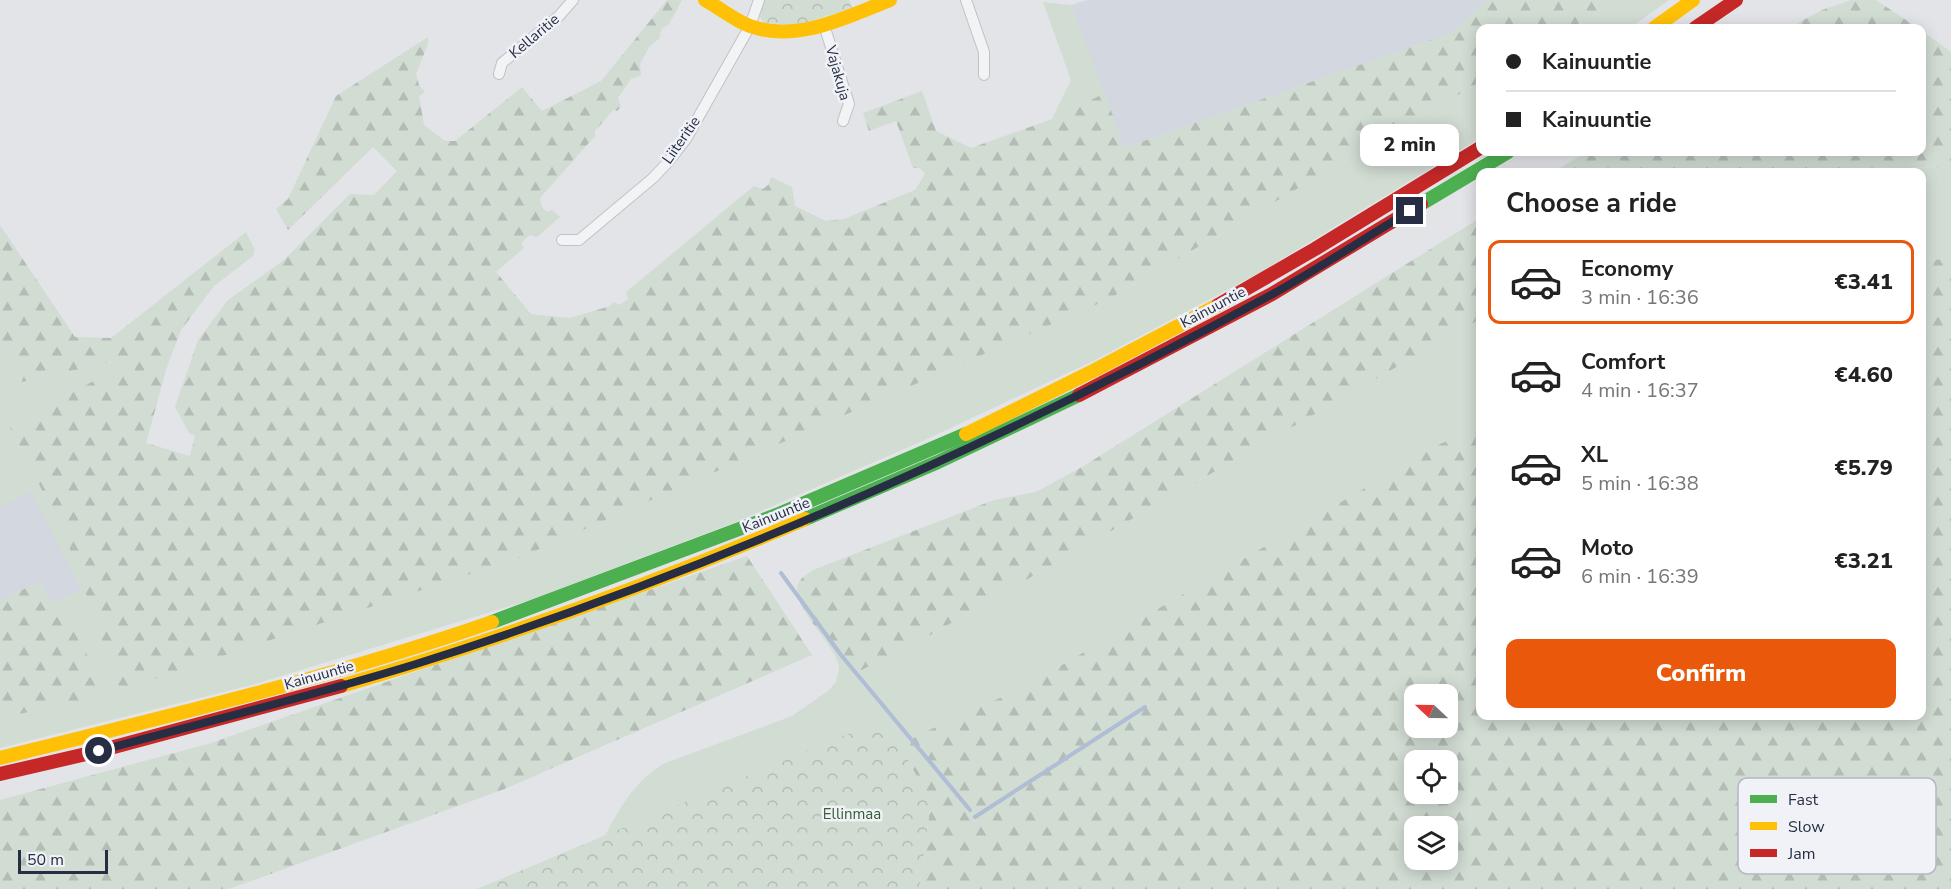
<!DOCTYPE html>
<meta charset="utf-8">
<style>
body{margin:0;font-family:"Nunito Sans",sans-serif;background:#f6f6f6;color:#222;height:100vh;display:flex;flex-direction:column;font-size:22px;white-space:nowrap}
*{box-sizing:border-box;margin:0}
p{font-size:20px;color:#767676}
.icon{flex:none;width:33px;height:33px;fill:none;stroke:currentColor;stroke-width:2;stroke-linecap:round;stroke-linejoin:round}
.map{position:relative;flex:1;overflow:hidden}
.details{position:absolute;left:1476px;top:168px;width:450px;height:552px;display:flex;flex-direction:column;background:#fff;border-radius:12px;box-shadow:0 3px 15px #0003}
.details>*{flex:none}
.top-card{position:absolute;left:1476px;top:24px;width:450px;height:132px;border-radius:12px;box-shadow:0 3px 15px #0003;display:grid;align-content:center;height:132px;padding:0 30px;background:#fff}
.needle{width:39px;rotate:292deg}
.controls{position:absolute;left:1404px;top:684px;display:grid;gap:12px}
.controls a{display:grid;place-items:center;width:54px;height:54px;border-radius:12px;background:#fff;box-shadow:0 3px 15px #0003;font-size:30px}
.scale{position:absolute;left:18px;bottom:15px;width:90px;box-sizing:border-box;padding-left:6px;border:3px solid #272e44;border-top:0;font-size:16px;line-height:21px;white-space:nowrap;color:#272e44;-webkit-text-stroke:4px #f0f2f8;paint-order:stroke}
.end{position:absolute;width:27px;height:27px;margin:-14px;border:8px solid #272e44;background:#fff;box-shadow:0 0 0 3px #fff}
.from{border-radius:50%}
.bubble{position:absolute;height:42px;border-radius:12px;background:#fff;box-shadow:0 3px 15px #0003;font-size:20px;font-weight:800;line-height:42px;text-align:center}
.top-card b{display:flex;align-items:center;gap:21px;height:57px;font-size:22px}
.top-card b+b{border-top:2px solid #e0e0e0}
.top-card i{width:15px;height:15px;background:#222}
ul{padding:0;list-style:none}
li{display:flex;align-items:center;gap:18px;height:84px;margin:0 12px 9px;padding:0 18px;border:3px solid transparent;border-radius:12px}
li div{flex:1}
li b{display:block;font-size:22px}
li em{font-style:normal;font-weight:800}
li.active{border-color:#ea580c}
li>.icon{width:54px;height:54px;stroke-width:1.5}
h2{padding:0 30px;font-size:27px;line-height:72px}
.primary-button{display:flex;gap:12px;margin-top:auto;padding:12px 30px}
.primary-button a{flex:1;height:69px;border-radius:12px;background:#ea580c;color:#fff;font-size:24px;font-weight:800;line-height:69px;text-align:center}
.map>svg:first-child{display:block}
</style>
<div class="map">
<svg width="1951" height="889" viewBox="0 0 1951 889">
<defs>
<pattern id="forest-firs" width="22" height="20" patternUnits="userSpaceOnUse" patternTransform="scale(1.5)"><rect width="22" height="20" fill="#d1dcd3"/><path d="M5 1l3.5 6h-7zM16 11l3.5 6h-7z" fill="#b3bdb6"/></pattern>
<pattern id="park-crowns" width="20" height="18" patternUnits="userSpaceOnUse" patternTransform="scale(1.5)"><rect width="20" height="18" fill="#d1dcd3"/><path d="M2 6a3 3 0 1 1 6 0M12 15a3 3 0 1 1 6 0" fill="none" stroke="#b3bdb6"/></pattern>
</defs>
<rect width="100%" height="100%" fill="#e3e4e8"/>
<g fill="#d3d7df">
<polygon points="1087,0 1487,0 1454,32 1124,148 1071,5"/>
<polygon points="20,468 82,590 51,604 40,581 0,601 0,474"/>
</g>
<g fill="#d1dcd3">
<polygon points="1620,0 1669,0 1630,28 1571,28"/>
<polygon points="1043,2 1071,5 1105,93 1052,119 1071,80"/>
<polygon points="1480,82 1480,138 1259,273 1095,360 925,440 738,521 533,599 255,684 0,748 0,601 40,581 51,604 82,590 31,492 0,507 0,340 22,382 110,362 117,368 10,427 66,538 1109,299"/>
<polygon points="1890,167 1951,168 1951,259 1922,260 1922,172 1831,172"/>
<path d="M 1480,319 L 1480,429 L 1476,432 L 1442,443 L 1026,686 L 898,744 L 867,752 L 597,851 C 616,816 629,785 663,764 L 792,716 L 828,691 L 836,682 L 906,649 Z"/>
</g>
<g fill="url(#forest-firs)" fill-rule="evenodd">
<polygon points="667,0 682,0 669,24 663,28 660,33 660,38 649,47 640,64 641,75 631,79 618,98 621,107 617,111 613,110 595,131 595,136 540,198 541,205 546,212 552,210 560,217 537,237 530,235 521,243 524,248 496,272 531,314 570,318 610,306 614,302 619,305 628,299 626,292 754,186 763,189 769,184 771,177 792,187 795,206 826,221 844,219 915,190 925,174 920,168 913,168 896,121 869,131 863,113 922,91 936,131 971,148 1052,119 1105,93 1124,148 1453,32 1487,0 1620,0 1571,28 1480,28 1480,82 1109,299 521,557 120,690 66,538 10,427 117,368 110,362 22,382 0,340 0,225 75,337 111,338 246,232 255,250 253,256 214,286 181,330 167,367 146,443 190,456 195,436 189,433 175,407 198,340 228,300 284,260 350,194 374,195 397,171 373,147 288,230 276,209 288,199 336,96 428,37 428,44 416,74 419,85 425,92 419,96 424,125 445,141 455,141 522,87 542,111 601,81"/>
<polygon points="1851,0 1876,0 1918,28 1789,28 1822,10"/>
<polygon points="1922,31 1951,52 1951,168 1890,167 1831,172 1553,172 1587,152 1922,152"/>
<path d="M 1480,218 L 1480,319 L 906,649 L 836,682 C 837,677 839,672 839,668 C 838,643 780,600 802,578 C 805,575 809,573 813,570 L 994,500 L 1036,492 L 1082,467 Z"/>
<path d="M 1951,259 L 1951,889 L 919,889 L 931,801 L 898,744 L 1026,686 L 1442,443 L 1480,429 L 1480,716 L 1922,716 L 1922,260 ZM 1414,694 L 1448,694 L 1448,728 L 1414,728 ZM 1414,760 L 1448,760 L 1448,794 L 1414,794 ZM 1414,826 L 1448,826 L 1448,860 L 1414,860 Z"/>
<polygon points="747,556 812,655 502,790 229,889 0,889 0,800 211,743"/>
<polygon points="40,581 51,604 64,598 100,687 95,698 0,718 0,601"/>
</g>
<g fill="url(#park-crowns)">
<polygon points="764,0 849,0 852,8 798,25 764,23 760,17"/>
<polygon points="884,719 931,801 919,889 477,889"/>
</g>
<g fill="none" stroke-linecap="round" stroke-linejoin="round">
<g stroke="#afbdd5" stroke-width="4">
<polyline points="781,573 841,655 970,810"/>
<polyline points="975,817 1145,707"/>
</g>
<g stroke="#c1c2c6" stroke-width="12">
<g id="street">
<polyline points="966,0 984,52 984,75"/>
<polyline points="824,25 849,104 843,121"/>
<polyline points="499,74 502,63 559,16 573,0"/>
<polyline points="562,240 579,240 653,178 668,162 686,139 750,26 759,0"/>
</g>
</g>
<use href="#street" stroke="#f2f3f5" stroke-width="10"/>
<g stroke="#4caf50" stroke-width="14">
<polyline points="1421,204 1508,152"/>
<polyline points="805,519 938,462 1079,395"/>
<polyline points="492,622 779,514 966,434"/>
</g>
<g stroke="#ffc107" stroke-width="14">
<path d="M 705,0 C 720,8 734,20 750,26 C 797,43 847,17 890,0"/>
<polyline points="1654,28 1693,0"/>
<polyline points="966,434 1095,370 1218,305"/>
<path d="M 341,686 C 498,640 654,584 805,519"/>
<path d="M 0,758 C 165,717 331,678 492,622"/>
</g>
<g stroke="#c62828" stroke-width="14">
<polyline points="1695,28 1736,0"/>
<polyline points="1218,305 1315,249 1480,148"/>
<polyline points="1079,395 1272,294 1421,204"/>
<polyline points="0,774 99,751 341,686"/>
</g>
</g>
<g fill="none" stroke-linecap="round" stroke-linejoin="round">
<path stroke="#272e44" stroke-width="8" d="M 99,751 C 205,722 312,696 416,664 C 712,571 997,444 1269,296 C 1317,270 1363,239 1410,211"/>
</g>
<g text-anchor="middle" stroke-width="5" stroke-linejoin="round" paint-order="stroke">
<g font-size="15" fill="#272e44" stroke="#f0f2f8">
<text transform="translate(534 36) rotate(-40)" y="5">Kellaritie</text>
<text transform="translate(838 73) rotate(74)" y="5">Vajakuja</text>
<text transform="translate(681 140) rotate(-55)" y="5">Liiteritie</text>
<text transform="translate(1213 307) rotate(-28)" y="5">Kainuuntie</text>
<text transform="translate(776 515) rotate(-22)" y="5">Kainuuntie</text>
<text transform="translate(319 675) rotate(-16)" y="5">Kainuuntie</text>
</g>
<g font-size="15" fill="#366133" stroke="#f0f2f8">
<text x="852" y="819">Ellinmaa</text>
</g>
</g>
<rect x="1738" y="778" width="198" height="96" rx="9" fill="#f0f2f8" stroke="#b4b7c2" stroke-width="1.5"/>
<rect x="1750" y="795" width="27" height="8" fill="#4caf50"/>
<rect x="1750" y="822" width="27" height="8" fill="#ffc107"/>
<rect x="1750" y="849" width="27" height="8" fill="#c62828"/>
<g font-size="16" fill="#272e44">
<text x="1788" y="805">Fast</text>
<text x="1788" y="832">Slow</text>
<text x="1788" y="859">Jam</text>
</g>
</svg>
<div class="controls">
<a><svg class="needle" viewBox="-14 -14 28 28"><path d="M0-13l5 13h-10z" fill="#e53935"/><path d="M0 13l5-13h-10z" fill="#767676"/></svg></a>
<a><svg class="icon" aria-label="locate" viewBox="0 0 24 24"><circle cx="12" cy="12" r="6"/><path d="M12 2v4M12 18v4M2 12h4M18 12h4"/></svg></a>
<a><svg class="icon" aria-label="layers" viewBox="0 0 24 24"><path d="M12 4l9 5-9 5-9-5zM3 14l9 5 9-5"/></svg></a>
</div>
<div class="scale">50 m</div>
<i class="end from" style="left:99px;top:751px"></i>
<i class="end" style="left:1410px;top:211px"></i>
<div class="bubble" style="left:1360px;top:124px;width:99px">2 min</div>
<div class="top-card">
<b><i class="from"></i>Kainuuntie</b>
<b><i></i>Kainuuntie</b>
</div>
<section class="details">
<h2>Choose a ride</h2>
<ul>
<li class="active"><svg class="icon" aria-label="car" viewBox="0 0 24 24"><path d="M5 17H2v-5l4-1 3-4h7l3 4 3 1v5h-3M9 17h6M6 11h13"/><circle cx="7" cy="17" r="2"/><circle cx="17" cy="17" r="2"/></svg><div><b>Economy</b><p>3 min · 16:36</p></div><em>€3.41</em></li>
<li><svg class="icon" aria-label="car" viewBox="0 0 24 24"><path d="M5 17H2v-5l4-1 3-4h7l3 4 3 1v5h-3M9 17h6M6 11h13"/><circle cx="7" cy="17" r="2"/><circle cx="17" cy="17" r="2"/></svg><div><b>Comfort</b><p>4 min · 16:37</p></div><em>€4.60</em></li>
<li><svg class="icon" aria-label="car" viewBox="0 0 24 24"><path d="M5 17H2v-5l4-1 3-4h7l3 4 3 1v5h-3M9 17h6M6 11h13"/><circle cx="7" cy="17" r="2"/><circle cx="17" cy="17" r="2"/></svg><div><b>XL</b><p>5 min · 16:38</p></div><em>€5.79</em></li>
<li><svg class="icon" aria-label="car" viewBox="0 0 24 24"><path d="M5 17H2v-5l4-1 3-4h7l3 4 3 1v5h-3M9 17h6M6 11h13"/><circle cx="7" cy="17" r="2"/><circle cx="17" cy="17" r="2"/></svg><div><b>Moto</b><p>6 min · 16:39</p></div><em>€3.21</em></li>
</ul>
<div class="primary-button"><a>Confirm</a></div>
</section>
</div>
